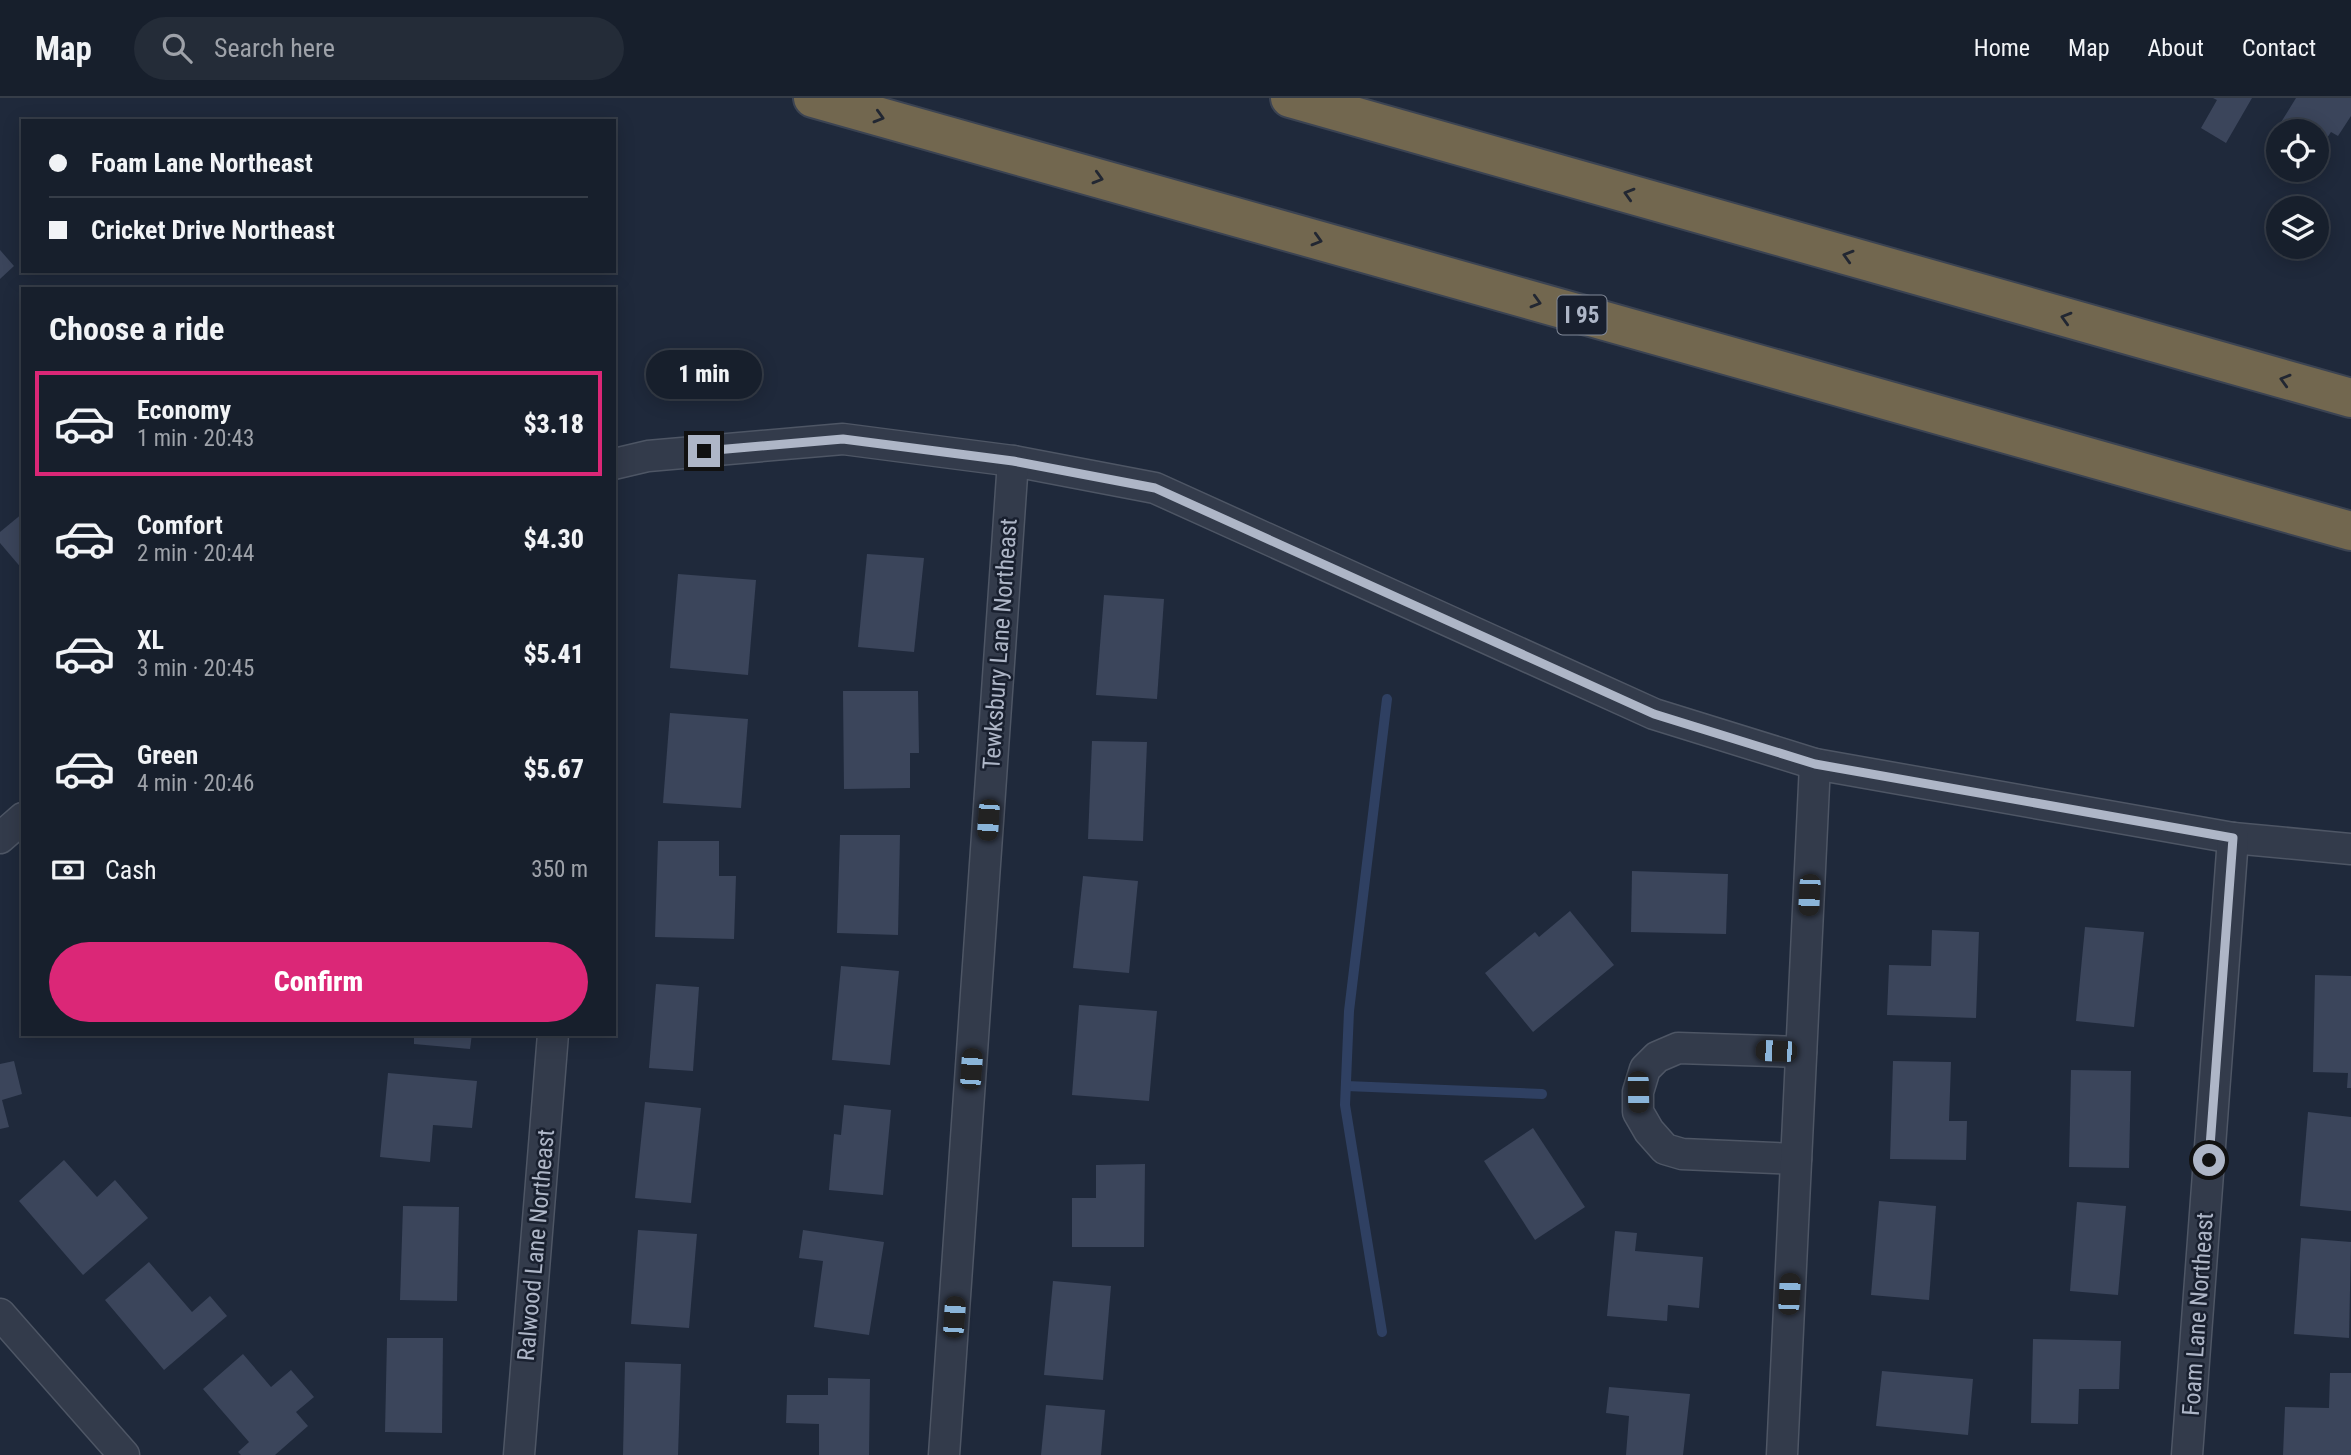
<!DOCTYPE html>
<meta charset="utf-8">
<style>
body{margin:0;font-family:"Roboto Condensed",sans-serif;background:#242c38;color:#f1f3f6;height:100vh;display:flex;flex-direction:column;font-size:26px;white-space:nowrap}
*{box-sizing:border-box;margin:0}
p{font-size:23px;color:#9ea2a9}
.icon{flex:none;width:38px;height:38px;fill:none;stroke:currentColor;stroke-width:2;stroke-linecap:round;stroke-linejoin:round}
.map{position:relative;flex:1;overflow:hidden}
.side{position:absolute;left:21px;top:189px;width:595px;height:749px;display:flex;flex-direction:column;background:#171f2c;border-radius:0px;box-shadow:0 4px 18px #0003,0 0 0 2px #363d48}
.side>*{flex:none}
.top-card{position:absolute;left:21px;top:21px;width:595px;height:154px;border-radius:0px;box-shadow:0 4px 18px #0003,0 0 0 2px #363d48;display:grid;align-content:center;height:154px;padding:0 28px;background:#171f2c}
.fabs{position:absolute;left:2266px;top:21px;display:grid;gap:14px}
.fabs a{display:grid;place-items:center;width:63px;height:63px;border-radius:50%;background:#171f2c;box-shadow:0 4px 18px #0003,0 0 0 2px #363d48;font-size:35px}
.end{position:absolute;width:32px;height:32px;margin:-16px;border:9px solid #aeb6c7;background:#111;box-shadow:0 0 0 4px #111}
.from{border-radius:50%}
.bubble{position:absolute;height:49px;border-radius:24px;background:#171f2c;box-shadow:0 4px 18px #0003,0 0 0 2px #363d48;font-size:23px;font-weight:800;line-height:49px;text-align:center}
.car{position:absolute;width:21px;height:42px;margin:-21px -10px;border-radius:9px;box-shadow:0 0 5px 2px #0007;background:linear-gradient(#222 24%,#8ab4d8 0 40%,#222 0 76%,#8ab4d8 0 86%,#222 0)}
.top-card b{display:flex;align-items:center;gap:24px;height:66px;font-size:26px}
.top-card b+b{border-top:2px solid #363d48}
.top-card i{width:18px;height:18px;background:#f1f3f6}
ul{padding:0;list-style:none}
li{display:flex;align-items:center;gap:21px;height:105px;margin:0 14px 10px;padding:0 14px;border:4px solid transparent;border-radius:0px}
li div{flex:1}
li b{display:block;font-size:26px}
li em{font-style:normal;font-weight:800}
li.on{border-color:#db2777}
li>.icon{width:63px;height:63px;stroke-width:1.5}
h2{padding:0 28px;font-size:32px;line-height:84px}
.pay{display:flex;align-items:center;gap:18px;height:77px;padding:0 28px;font-size:26px}
.pay p{margin-inline-start:auto}
.primary-button{display:flex;gap:14px;margin-top:auto;padding:14px 28px}
.primary-button a{flex:1;height:80px;border-radius:42px;background:#db2777;color:#fff;font-size:28px;font-weight:800;line-height:80px;text-align:center}
header{display:flex;align-items:center;gap:42px;box-sizing:border-box;height:98px;padding:0 35px;background:#171f2c;border-bottom:2px solid #363d48}
header strong{font-size:33px}
nav{display:flex;gap:38px;margin-inline-start:auto;font-size:24px}
.search{width:490px;height:63px;background:#242c38;display:flex;align-items:center;gap:18px;box-sizing:border-box;padding:0 24px;border-radius:38px;color:#9ea2a9;font-size:26px}
.map>svg:first-child{display:block}
</style>
<header>
<strong>Map</strong>
<div class="search"><svg class="icon" aria-label="search" viewBox="0 0 24 24"><circle cx="10" cy="10" r="6"/><path d="M15 15l6 6"/></svg>Search here</div>
<nav><a>Home</a><a>Map</a><a>About</a><a>Contact</a></nav>
</header>
<div class="map">
<svg width="2351" height="1357" viewBox="0 0 2351 1357">
<rect width="100%" height="100%" fill="#1f293b"/>
<g fill="none" stroke-linecap="round" stroke-linejoin="round">
<g stroke="#2f4062" stroke-width="10">
<polyline points="1346,988 1542,996"/>
<polyline points="1382,1234 1345,1007 1349,913 1387,601"/>
</g>
</g>
<g fill="#3b455b">
<polygon points="2213,0 2252,0 2226,45 2201,30 2217,2"/>
<polygon points="2296,0 2351,0 2351,18 2338,38 2331,34 2317,55 2317,33 2278,33 2278,59 2265,50"/>
<polygon points="0,152 14,168 0,181"/>
<polygon points="23,415 23,472 0,445 0,434"/>
<polygon points="867,456 924,460 914,554 858,549"/>
<polygon points="678,476 756,482 748,577 670,570"/>
<polygon points="1104,497 1164,501 1157,601 1096,597"/>
<polygon points="843,593 918,593 919,655 910,655 910,690 844,691"/>
<polygon points="670,615 748,621 741,710 663,705"/>
<polygon points="1092,643 1147,644 1143,743 1088,741"/>
<polygon points="840,737 900,737 898,837 837,835"/>
<polygon points="658,743 719,743 719,778 736,778 734,841 655,839"/>
<polygon points="1632,773 1728,776 1726,836 1631,834"/>
<polygon points="1083,778 1138,783 1129,875 1073,870"/>
<polygon points="1570,813 1614,867 1533,934 1485,875 1535,834 1539,839"/>
<polygon points="2085,829 2144,834 2134,929 2076,923"/>
<polygon points="1932,832 1979,834 1976,920 1887,917 1889,867 1931,868"/>
<polygon points="841,868 899,873 890,967 832,962"/>
<polygon points="2315,877 2351,878 2351,990 2347,990 2348,975 2313,974"/>
<polygon points="656,886 699,889 693,973 649,970"/>
<polygon points="1079,907 1157,913 1149,1003 1072,997"/>
<polygon points="414,936 472,936 470,951 414,946"/>
<polygon points="14,963 22,996 2,1002 9,1029 0,1031 0,966"/>
<polygon points="1893,963 1951,964 1949,1023 1967,1023 1966,1062 1890,1061"/>
<polygon points="2071,972 2131,973 2129,1070 2069,1069"/>
<polygon points="388,975 477,983 472,1030 433,1027 430,1064 380,1059"/>
<polygon points="645,1004 701,1010 691,1105 635,1100"/>
<polygon points="844,1007 891,1012 883,1097 829,1092 834,1036 841,1037"/>
<polygon points="2308,1014 2351,1019 2351,1113 2300,1108"/>
<polygon points="1533,1030 1585,1109 1535,1142 1484,1063"/>
<polygon points="64,1062 97,1099 115,1082 148,1120 83,1177 19,1103"/>
<polygon points="1145,1066 1144,1149 1072,1149 1072,1100 1096,1100 1096,1067"/>
<polygon points="1879,1103 1936,1108 1929,1202 1871,1197"/>
<polygon points="2077,1104 2126,1108 2118,1197 2070,1193"/>
<polygon points="403,1108 459,1109 457,1203 400,1202"/>
<polygon points="638,1132 697,1136 689,1230 631,1226"/>
<polygon points="803,1132 884,1144 869,1237 814,1229 823,1163 799,1160"/>
<polygon points="1615,1133 1637,1135 1635,1153 1703,1159 1699,1210 1668,1207 1667,1223 1607,1218"/>
<polygon points="2301,1140 2351,1144 2349,1240 2294,1236"/>
<polygon points="149,1164 192,1214 210,1198 227,1218 164,1272 105,1202"/>
<polygon points="1053,1183 1111,1188 1103,1282 1044,1277"/>
<polygon points="387,1240 443,1240 442,1335 385,1334"/>
<polygon points="2033,1241 2121,1243 2119,1291 2079,1291 2078,1326 2031,1325"/>
<polygon points="243,1256 271,1289 291,1272 314,1299 296,1314 308,1328 275,1357 241,1357 238,1354 249,1344 203,1291"/>
<polygon points="625,1264 681,1266 678,1357 623,1357"/>
<polygon points="1882,1273 1973,1281 1968,1337 1876,1328"/>
<polygon points="2330,1275 2351,1275 2351,1357 2283,1357 2285,1309 2329,1310"/>
<polygon points="828,1280 870,1281 869,1357 819,1357 819,1326 786,1325 787,1297 828,1297"/>
<polygon points="1609,1289 1690,1296 1683,1357 1626,1357 1629,1318 1606,1315"/>
<polygon points="1046,1307 1105,1312 1101,1357 1041,1357"/>
</g>
<g fill="none" stroke-linecap="round" stroke-linejoin="round">
<g stroke="#4e5665" stroke-width="33">
<g id="street">
<polyline points="614,366 648,358 843,341 1013,363 1155,390 1654,616 1815,666 2233,740 2351,751"/>
<polyline points="0,740 23,720"/>
<polyline points="1796,1061 1682,1056 1665,1051 1649,1033 1638,1014 1638,994 1645,971 1657,959 1678,950 1801,954"/>
<polyline points="0,1216 124,1357"/>
<polyline points="519,1357 553,936"/>
<polyline points="944,1357 1013,363"/>
<polyline points="1782,1357 1815,666"/>
<polyline points="2187,1357 2233,740"/>
</g>
</g>
<g stroke="#3b4352" stroke-width="42">
<g id="highway">
<polyline points="813,0 2351,433"/>
<polyline points="1290,0 2351,300"/>
</g>
</g>
<use href="#street" stroke="#333b4b" stroke-width="30"/>
<use href="#highway" stroke="#72674f" stroke-width="38"/>
</g>
<defs><path id="oneway-chevron" d="M-2-3.5L2.5 0L-2 3.5" fill="none" stroke-width="1.6" stroke-linecap="round" stroke-linejoin="round" transform="scale(1.75)"/></defs>
<g stroke="#222732">
<use href="#oneway-chevron" transform="translate(879 19) rotate(16)"/>
<use href="#oneway-chevron" transform="translate(1098 80) rotate(16)"/>
<use href="#oneway-chevron" transform="translate(1629 96) rotate(-164)"/>
<use href="#oneway-chevron" transform="translate(1317 142) rotate(16)"/>
<use href="#oneway-chevron" transform="translate(1848 158) rotate(-164)"/>
<use href="#oneway-chevron" transform="translate(1536 204) rotate(16)"/>
<use href="#oneway-chevron" transform="translate(2066 220) rotate(-164)"/>
<use href="#oneway-chevron" transform="translate(2285 282) rotate(-164)"/>
</g>
<g fill="none" stroke-linecap="round" stroke-linejoin="round">
<polyline stroke="#aeb6c7" stroke-width="9" points="704,353 843,341 1013,363 1155,390 1654,616 1815,666 2233,740 2209,1062"/>
</g>
<g text-anchor="middle" stroke-width="5" stroke-linejoin="round" paint-order="stroke">
<rect fill="#19202f" stroke="#818999" stroke-width="2" x="1557.5" y="197.5" width="49" height="39" rx="5"/>
<g font-size="23" font-weight="bold" fill="#aeb6c7">
<text x="1582" y="225">I 95</text>
</g>
<g font-size="24" fill="#aeb6c7" stroke="#19202f">
<text transform="translate(1000 546) rotate(-86)" y="8">Tewksbury Lane Northeast</text>
<text transform="translate(536 1147) rotate(-85)" y="8">Ralwood Lane Northeast</text>
<text transform="translate(2198 1216) rotate(-86)" y="8">Foam Lane Northeast</text>
</g>
</g>
</svg>
<div class="fabs">
<a><svg class="icon" aria-label="locate" viewBox="0 0 24 24"><circle cx="12" cy="12" r="6"/><path d="M12 2v4M12 18v4M2 12h4M18 12h4"/></svg></a>
<a><svg class="icon" aria-label="layers" viewBox="0 0 24 24"><path d="M12 4l9 5-9 5-9-5zM3 14l9 5 9-5"/></svg></a>
</div>
<i class="end from" style="left:2209px;top:1062px"></i>
<i class="end" style="left:704px;top:353px"></i>
<div class="bubble" style="left:646px;top:252px;width:116px">1 min</div>
<i class="car" style="left:988px;top:722px;rotate:184deg"></i>
<i class="car" style="left:1809px;top:797px;rotate:183deg"></i>
<i class="car" style="left:1776px;top:953px;rotate:272deg"></i>
<i class="car" style="left:971px;top:971px;rotate:4deg"></i>
<i class="car" style="left:1638px;top:994px;rotate:179deg"></i>
<i class="car" style="left:1789px;top:1196px;rotate:3deg"></i>
<i class="car" style="left:954px;top:1219px;rotate:4deg"></i>
<div class="top-card">
<b><i class="from"></i>Foam Lane Northeast</b>
<b><i></i>Cricket Drive Northeast</b>
</div>
<section class="side">
<h2>Choose a ride</h2>
<ul>
<li class="on"><svg class="icon" aria-label="car" viewBox="0 0 24 24"><path d="M5 17H2v-5l4-1 3-4h7l3 4 3 1v5h-3M9 17h6M6 11h13"/><circle cx="7" cy="17" r="2"/><circle cx="17" cy="17" r="2"/></svg><div><b>Economy</b><p>1 min · 20:43</p></div><em>$3.18</em></li>
<li><svg class="icon" aria-label="car" viewBox="0 0 24 24"><path d="M5 17H2v-5l4-1 3-4h7l3 4 3 1v5h-3M9 17h6M6 11h13"/><circle cx="7" cy="17" r="2"/><circle cx="17" cy="17" r="2"/></svg><div><b>Comfort</b><p>2 min · 20:44</p></div><em>$4.30</em></li>
<li><svg class="icon" aria-label="car" viewBox="0 0 24 24"><path d="M5 17H2v-5l4-1 3-4h7l3 4 3 1v5h-3M9 17h6M6 11h13"/><circle cx="7" cy="17" r="2"/><circle cx="17" cy="17" r="2"/></svg><div><b>XL</b><p>3 min · 20:45</p></div><em>$5.41</em></li>
<li><svg class="icon" aria-label="car" viewBox="0 0 24 24"><path d="M5 17H2v-5l4-1 3-4h7l3 4 3 1v5h-3M9 17h6M6 11h13"/><circle cx="7" cy="17" r="2"/><circle cx="17" cy="17" r="2"/></svg><div><b>Green</b><p>4 min · 20:46</p></div><em>$5.67</em></li>
</ul>
<div class="pay"><svg class="icon" aria-label="cash" viewBox="0 0 24 24"><path d="M3 7h18v10H3z"/><circle cx="12" cy="12" r="2"/></svg>Cash<p>350 m</p></div>
<div class="primary-button"><a>Confirm</a></div>
</section>
</div>
